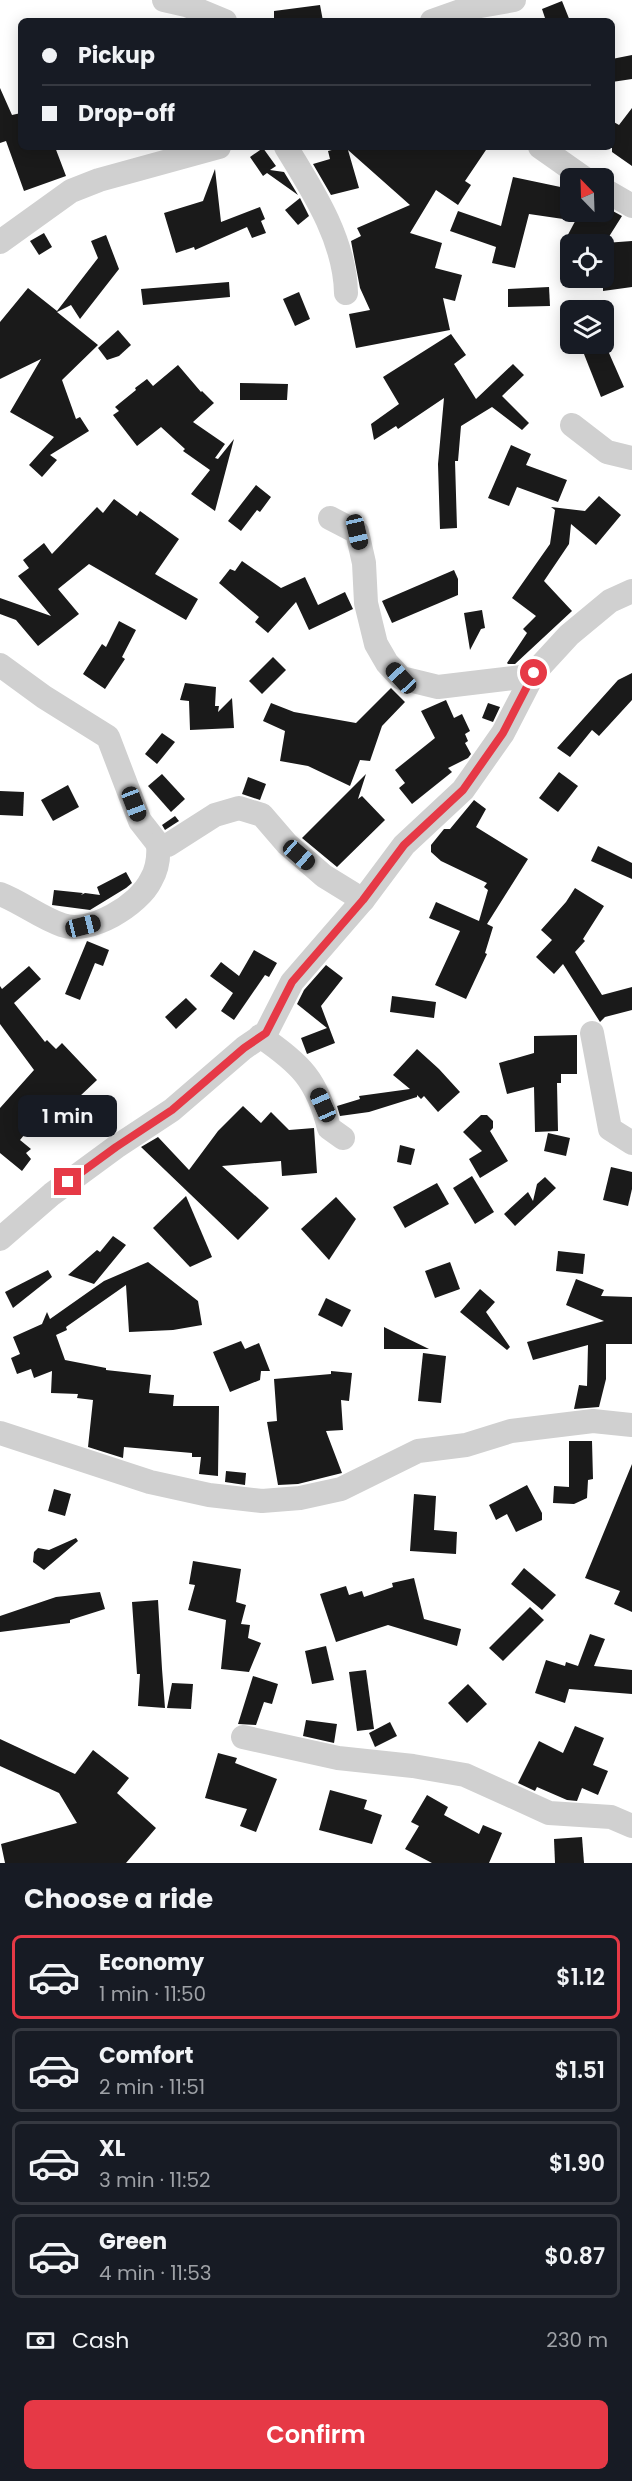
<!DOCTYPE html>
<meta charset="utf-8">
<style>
body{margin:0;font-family:Poppins,sans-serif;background:#242831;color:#f1f3f6;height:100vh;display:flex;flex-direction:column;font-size:22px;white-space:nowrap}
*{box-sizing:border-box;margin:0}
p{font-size:20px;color:#9ea1a6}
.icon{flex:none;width:33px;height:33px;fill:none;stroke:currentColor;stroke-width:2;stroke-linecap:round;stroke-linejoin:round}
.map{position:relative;height:1863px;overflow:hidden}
.side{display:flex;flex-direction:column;background:#171b24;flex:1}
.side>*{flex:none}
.top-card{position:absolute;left:18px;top:18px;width:597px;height:132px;border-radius:9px;box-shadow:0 3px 15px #0003;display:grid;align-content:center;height:132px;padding:0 24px;background:#171b24}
.needle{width:39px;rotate:337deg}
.fabs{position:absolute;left:560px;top:168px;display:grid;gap:12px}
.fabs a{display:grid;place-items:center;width:54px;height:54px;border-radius:9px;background:#171b24;box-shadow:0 3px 15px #0003;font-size:30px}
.end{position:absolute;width:27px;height:27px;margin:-14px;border:8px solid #e63946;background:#fff;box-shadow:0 0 0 3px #fff}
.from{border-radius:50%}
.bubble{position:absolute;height:42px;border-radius:9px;background:#171b24;box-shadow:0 3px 15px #0003;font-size:20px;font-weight:600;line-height:42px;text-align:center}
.car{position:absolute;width:18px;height:36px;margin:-18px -9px;border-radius:8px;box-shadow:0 0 4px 2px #0007;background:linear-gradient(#222 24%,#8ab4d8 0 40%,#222 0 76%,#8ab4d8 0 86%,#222 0)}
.top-card b{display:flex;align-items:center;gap:21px;height:57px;font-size:22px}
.top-card b+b{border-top:2px solid #363941}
.top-card i{width:15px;height:15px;background:#f1f3f6}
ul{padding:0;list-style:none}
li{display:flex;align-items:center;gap:18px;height:84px;margin:0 12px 9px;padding:0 12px;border:3px solid #363941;border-radius:9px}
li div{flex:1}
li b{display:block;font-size:22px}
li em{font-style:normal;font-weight:600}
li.on{border-color:#e63946}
li>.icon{width:54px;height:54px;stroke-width:1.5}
h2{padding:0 24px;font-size:27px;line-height:72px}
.pay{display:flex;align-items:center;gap:15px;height:66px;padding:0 24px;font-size:22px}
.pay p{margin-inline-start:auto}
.button{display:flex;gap:12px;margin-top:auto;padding:12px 24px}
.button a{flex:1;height:69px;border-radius:9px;background:#e63946;color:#fff;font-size:24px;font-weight:600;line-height:69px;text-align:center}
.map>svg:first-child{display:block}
</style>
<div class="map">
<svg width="632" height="1863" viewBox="0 0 632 1863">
<rect width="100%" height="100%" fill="#fff"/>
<g fill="#1a1a1a">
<polygon points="562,1 570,21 546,21 542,9"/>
<polygon points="320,5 323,21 274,21 274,11"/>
<polygon points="632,55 632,79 612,82 612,59"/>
<polygon points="0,88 12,115 21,113 21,147 55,147 66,176 24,191 6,141 0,143"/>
<polygon points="632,108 632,166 612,152 612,121 619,125"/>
<polygon points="343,147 488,147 465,181 471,185 458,205 436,190 410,233 442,243 435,268 462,275 455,301 443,298 450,330 356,348 349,314 370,310 360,288 351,241 361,236 357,228 410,205 348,150 359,188 331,195 313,164 330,159 328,151"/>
<polygon points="263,148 276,166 270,170 284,172 298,195 267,173 263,176 250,157"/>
<polygon points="215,169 221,222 260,207 265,219 261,221 266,233 252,238 247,227 195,250 194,247 176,253 164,213 203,201"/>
<polygon points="513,177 570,189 570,220 529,214 515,268 492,263 496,247 450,231 458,211 501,226"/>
<polygon points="300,198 309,216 298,225 285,210"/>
<polygon points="609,209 622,216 605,243 632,241 632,287 603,291 603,244 563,244 580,212 605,212"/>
<polygon points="44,233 52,247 39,255 30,241"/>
<polygon points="106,235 119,269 80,319 71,305 57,312 98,345 62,380 76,419 80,417 89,431 50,455 57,460 42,477 29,465 54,437 10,412 41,359 0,379 0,322 28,288 57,311 98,258 91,241"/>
<polygon points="229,282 230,297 143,305 141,289"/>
<polygon points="549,287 550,306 508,307 508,289"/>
<polygon points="299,292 310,319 295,326 283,299"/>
<polygon points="118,330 131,345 119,356 107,360 98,348"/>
<polygon points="451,334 466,355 454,364 476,399 513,364 524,375 502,396 529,423 522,430 492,407 461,426 458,461 455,461 457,528 440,529 438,464 444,398 398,429 396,426 374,440 371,424 399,404 383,377"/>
<polygon points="580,344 605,344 624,387 601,397"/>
<polygon points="178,365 201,392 202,391 214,403 193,422 225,444 215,458 218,459 234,439 215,511 191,494 210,470 183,451 185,449 161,427 137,446 113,415 119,411 115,407 136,390 135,388 147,379 153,386"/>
<polygon points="240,383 288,384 287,400 240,400"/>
<polygon points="511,445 531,454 526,465 567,480 558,502 517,487 509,506 488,498"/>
<polygon points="256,485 271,497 260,512 257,510 241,531 228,521"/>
<polygon points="599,496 621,515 596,545 571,524 569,544 544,581 572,611 515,664 508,664 507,663 527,633 523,629 536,616 512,598 550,544 555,510 551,507 585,511"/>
<polygon points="114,499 137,516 140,511 179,539 155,574 198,599 186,620 89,564 58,589 79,614 38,646 16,620 0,614 0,598 51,616 18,576 29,568 23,560 44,543 52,554 97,507 103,513"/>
<polygon points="242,561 281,588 305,577 318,605 345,592 353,609 309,630 296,602 268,633 255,622 259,617 219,583 230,569 235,571"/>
<polygon points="454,570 458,579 458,595 392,623 382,601"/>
<polygon points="482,610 485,628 481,629 470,650 464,613"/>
<polygon points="119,621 136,630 122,657 125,659 105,689 83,674 102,644 106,647"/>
<polygon points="273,657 286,670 262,694 249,681"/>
<polygon points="632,673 632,700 599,736 592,730 570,757 557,748 618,680"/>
<polygon points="185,683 216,687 215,706 219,706 218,712 232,698 234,728 190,730 189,701 180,700"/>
<polygon points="391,688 405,702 382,726 370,761 360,760 350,786 308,766 280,761 285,731 263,721 271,703 294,712 356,723"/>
<polygon points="446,700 454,718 462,714 470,731 465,734 468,741 465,743 471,754 468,758 448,768 452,772 412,804 399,788 405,783 395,770 435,738 421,711"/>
<polygon points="488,703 500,707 493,722 482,718"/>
<polygon points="162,733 175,742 157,764 145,754"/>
<polygon points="559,772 578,786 558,812 539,798"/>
<polygon points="162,774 185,799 171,812 148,786"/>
<polygon points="366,774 358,799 362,796 385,820 337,867 302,838"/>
<polygon points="248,777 266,784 260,800 242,794"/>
<polygon points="68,785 79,807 53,821 41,800"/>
<polygon points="0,791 24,792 23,816 0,815"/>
<polygon points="474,800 486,809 476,827 528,859 487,924 493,927 485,953 487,954 466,999 435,985 460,931 429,918 436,902 479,921 488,890 484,887 487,883 441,861 431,852 431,845 444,829 450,829"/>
<polygon points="175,816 179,821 165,830 162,825"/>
<polygon points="598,846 632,863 632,879 591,861"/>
<polygon points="126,872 132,883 126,888 90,910 52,905 54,890 83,893 81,895 85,893 100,895 97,887"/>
<polygon points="575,888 604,906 583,939 585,941 575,952 602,995 632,987 632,1010 605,1017 600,1022 563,964 554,974 536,957 552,940 541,930 566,902"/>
<polygon points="87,941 109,950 103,966 95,963 80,1000 65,994"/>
<polygon points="254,950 277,963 269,977 265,975 234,1020 221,1011 233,993 210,976 221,962 239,976"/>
<polygon points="326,965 343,978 321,1006 335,1043 307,1054 301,1038 327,1028 297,1004 304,990"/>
<polygon points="29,966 41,979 14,1003 45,1042 47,1040 56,1049 62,1043 97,1080 61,1114 57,1109 48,1117 43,1112 20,1140 31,1149 26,1153 31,1159 22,1171 0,1153 0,1108 34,1070 0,1024 0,986 2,989"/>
<polygon points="392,996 436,1002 434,1018 390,1012"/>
<polygon points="186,998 197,1009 176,1029 165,1017"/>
<polygon points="577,1035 577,1074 561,1074 561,1083 557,1083 558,1131 535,1132 534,1087 507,1094 499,1063 534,1053 534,1036"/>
<polygon points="417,1049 439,1069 460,1092 438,1112 424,1096 421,1099 417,1095 417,1097 369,1112 340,1116 337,1106 360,1099 359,1096 410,1089 393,1075"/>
<polygon points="243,1106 261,1123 271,1112 289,1130 314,1128 317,1173 282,1176 281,1161 222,1166 269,1208 238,1240 141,1147 158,1137 189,1170 218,1131"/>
<polygon points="481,1115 487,1115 493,1121 493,1128 490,1131 508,1161 480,1178 469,1159 482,1151 463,1132"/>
<polygon points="548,1133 570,1138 566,1156 544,1151"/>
<polygon points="400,1145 415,1149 411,1165 397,1162"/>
<polygon points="611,1167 632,1172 632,1189 628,1206 603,1200"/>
<polygon points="472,1176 494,1212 475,1224 453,1188"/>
<polygon points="545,1177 556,1188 515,1226 504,1214 528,1192 533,1201 537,1184"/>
<polygon points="437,1183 449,1204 405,1228 393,1207"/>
<polygon points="186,1196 212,1257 190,1267 153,1228"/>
<polygon points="336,1197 356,1219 329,1260 301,1229"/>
<polygon points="113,1236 126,1245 94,1284 68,1275 97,1250 100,1252"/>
<polygon points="558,1251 585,1254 583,1274 556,1271"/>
<polygon points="148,1262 198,1301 202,1325 173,1330 129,1332 126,1285 66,1327 67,1330 56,1335 65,1360 106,1368 106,1370 151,1375 149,1393 174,1395 173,1406 219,1406 218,1476 199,1474 201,1457 192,1457 192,1453 124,1447 123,1458 88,1447 93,1400 77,1398 78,1394 51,1393 52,1371 34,1378 31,1369 17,1374 11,1358 20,1354 13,1337 42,1324 47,1312 50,1319 104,1281"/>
<polygon points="450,1262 460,1289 435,1298 425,1271"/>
<polygon points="48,1270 52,1277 13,1308 5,1292"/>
<polygon points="576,1279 604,1290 601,1296 632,1297 632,1344 606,1344 606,1379 599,1407 574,1409 579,1385 587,1386 588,1345 533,1360 527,1342 604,1321 566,1305"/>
<polygon points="480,1289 495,1302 486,1312 510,1347 507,1350 460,1312"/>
<polygon points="326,1298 351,1310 342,1327 318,1315"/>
<polygon points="384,1327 396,1333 429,1349 384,1349"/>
<polygon points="241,1341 245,1349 259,1343 270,1371 261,1371 260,1380 230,1392 213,1352"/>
<polygon points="423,1353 446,1356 441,1403 418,1401"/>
<polygon points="331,1371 352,1373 349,1401 341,1400 343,1430 326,1431 342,1473 298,1484 278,1485 267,1422 277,1421 274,1379 331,1374"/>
<polygon points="569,1441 592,1441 593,1479 588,1480 587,1498 574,1504 553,1503 554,1486 569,1487"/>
<polygon points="632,1464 632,1612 614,1604 620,1591 585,1578"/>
<polygon points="226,1471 246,1473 245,1485 225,1482"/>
<polygon points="527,1485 542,1513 542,1520 516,1532 507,1514 496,1520 489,1505"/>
<polygon points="54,1489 71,1494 65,1516 48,1511"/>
<polygon points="414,1494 436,1496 434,1530 457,1532 456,1554 410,1551"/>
<polygon points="76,1538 78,1541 44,1570 33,1562 34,1552 38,1548 49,1550"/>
<polygon points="193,1561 241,1569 236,1602 246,1605 241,1624 250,1625 248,1638 261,1643 249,1672 221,1669 226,1620 188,1610 195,1585 189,1584"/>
<polygon points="524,1568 556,1595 542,1610 511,1584"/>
<polygon points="414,1578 424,1619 461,1629 457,1646 388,1625 336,1642 320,1594 346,1586 349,1595 362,1591 364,1597 393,1587 392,1583"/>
<polygon points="100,1592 105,1609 70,1620 70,1623 0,1632 0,1616 56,1597"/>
<polygon points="158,1600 162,1669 165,1708 138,1706 140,1674 137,1674 132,1602"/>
<polygon points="530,1607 544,1620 503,1661 489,1648"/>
<polygon points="590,1634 605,1639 594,1666 632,1670 632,1694 569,1689 565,1703 535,1693 546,1660 565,1666 566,1662 578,1666"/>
<polygon points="326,1646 334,1680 312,1684 305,1651"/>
<polygon points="366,1670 374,1729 357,1731 349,1672"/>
<polygon points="253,1676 278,1684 272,1704 264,1702 256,1725 238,1724"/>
<polygon points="172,1683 193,1684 191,1709 167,1708"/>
<polygon points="468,1684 487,1704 467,1723 448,1703"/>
<polygon points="306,1720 337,1724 334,1743 303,1736"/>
<polygon points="390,1722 397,1736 375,1747 369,1733"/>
<polygon points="575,1726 604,1738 593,1765 608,1771 598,1795 582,1788 577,1801 567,1800 537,1787 535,1791 518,1783 539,1741 563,1753"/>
<polygon points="0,1739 75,1774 93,1750 129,1778 117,1793 156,1828 126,1863 5,1863 1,1844 77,1823 59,1793 0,1766"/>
<polygon points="218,1753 237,1758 235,1763 277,1779 256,1832 240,1826 247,1809 205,1798"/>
<polygon points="330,1790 367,1800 364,1809 382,1815 372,1844 319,1830"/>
<polygon points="427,1795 448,1807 444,1815 479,1834 483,1825 502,1833 489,1863 432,1863 405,1849 419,1826 411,1822"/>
<polygon points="582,1837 584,1863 555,1863 554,1839"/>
</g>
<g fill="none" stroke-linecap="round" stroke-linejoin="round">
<g stroke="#d0d0d0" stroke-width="24">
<polyline points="164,0 186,5 225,21"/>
<polyline points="432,21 469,8 514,0"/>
<path d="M 286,147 C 313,191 345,240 346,293"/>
<polyline points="540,147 584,178"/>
<polyline points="603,189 632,206"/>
<polyline points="0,242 71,191 99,180 219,147"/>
<polyline points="572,425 607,452 632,458"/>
<polyline points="330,518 357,532 364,563 366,603 376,644 387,663 401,678 438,687 522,677 534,673"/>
<polyline points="0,665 44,697 108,737 140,821 158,844 168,845 215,815 239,808 262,815 287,844 324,876 363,900"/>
<path d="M 0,894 C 21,902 41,918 62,925 C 90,935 139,905 151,880 C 157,870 159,856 158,844"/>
<polyline points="592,1033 610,1129 632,1143"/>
<path d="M 260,1036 C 301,1064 317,1080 329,1128 L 343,1138"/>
<polyline points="0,1239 52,1194 116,1147 172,1110 244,1048 266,1033 292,982 363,900 404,845 463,790 503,733 534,673 569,635 610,601 632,591"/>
<polyline points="0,1433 150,1482 209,1495 262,1501 300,1498 341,1489 418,1451 466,1445 511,1431 593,1421 632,1425"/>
<polyline points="243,1737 338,1758 413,1766 465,1775 549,1813 611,1817 632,1826"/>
</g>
</g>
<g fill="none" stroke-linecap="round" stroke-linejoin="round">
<polyline stroke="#e63946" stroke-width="8" points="68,1182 116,1147 172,1110 244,1048 266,1033 292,982 363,900 404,845 463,790 503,733 534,673"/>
</g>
</svg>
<div class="fabs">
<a><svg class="needle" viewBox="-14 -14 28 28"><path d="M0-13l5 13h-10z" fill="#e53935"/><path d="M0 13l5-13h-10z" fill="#9ea1a6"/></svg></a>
<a><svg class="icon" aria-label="locate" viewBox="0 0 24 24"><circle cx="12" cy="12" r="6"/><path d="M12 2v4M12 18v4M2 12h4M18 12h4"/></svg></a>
<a><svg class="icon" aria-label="layers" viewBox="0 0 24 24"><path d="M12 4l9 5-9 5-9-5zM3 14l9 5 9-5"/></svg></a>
</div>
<i class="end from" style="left:534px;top:673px"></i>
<i class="end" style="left:68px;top:1182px"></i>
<div class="bubble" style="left:18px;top:1095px;width:99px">1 min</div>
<i class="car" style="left:357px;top:532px;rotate:167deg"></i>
<i class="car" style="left:401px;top:678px;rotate:317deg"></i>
<i class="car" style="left:134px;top:804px;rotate:159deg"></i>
<i class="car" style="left:299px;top:855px;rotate:131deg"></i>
<i class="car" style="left:83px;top:926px;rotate:76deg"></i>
<i class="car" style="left:323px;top:1105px;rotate:336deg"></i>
<div class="top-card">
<b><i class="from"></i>Pickup</b>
<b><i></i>Drop-off</b>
</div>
</div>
<section class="side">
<h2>Choose a ride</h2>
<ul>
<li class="on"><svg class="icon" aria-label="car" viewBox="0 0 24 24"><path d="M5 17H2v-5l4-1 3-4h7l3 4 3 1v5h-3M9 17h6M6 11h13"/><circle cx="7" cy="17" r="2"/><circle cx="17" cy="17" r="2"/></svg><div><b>Economy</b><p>1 min · 11:50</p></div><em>$1.12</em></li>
<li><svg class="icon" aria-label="car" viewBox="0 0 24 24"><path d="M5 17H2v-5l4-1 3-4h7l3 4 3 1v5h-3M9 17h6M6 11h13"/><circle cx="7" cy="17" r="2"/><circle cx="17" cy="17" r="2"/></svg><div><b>Comfort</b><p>2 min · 11:51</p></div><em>$1.51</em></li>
<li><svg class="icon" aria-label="car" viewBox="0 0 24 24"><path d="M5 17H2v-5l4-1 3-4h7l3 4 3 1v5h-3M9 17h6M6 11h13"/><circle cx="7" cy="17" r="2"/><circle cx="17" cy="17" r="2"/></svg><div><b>XL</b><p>3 min · 11:52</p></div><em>$1.90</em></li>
<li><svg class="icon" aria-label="car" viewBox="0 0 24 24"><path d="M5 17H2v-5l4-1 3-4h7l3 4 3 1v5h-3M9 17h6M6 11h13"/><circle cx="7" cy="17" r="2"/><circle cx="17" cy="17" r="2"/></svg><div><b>Green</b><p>4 min · 11:53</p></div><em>$0.87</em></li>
</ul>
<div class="pay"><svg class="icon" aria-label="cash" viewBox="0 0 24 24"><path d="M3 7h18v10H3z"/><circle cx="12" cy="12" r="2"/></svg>Cash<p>230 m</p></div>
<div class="button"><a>Confirm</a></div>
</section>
